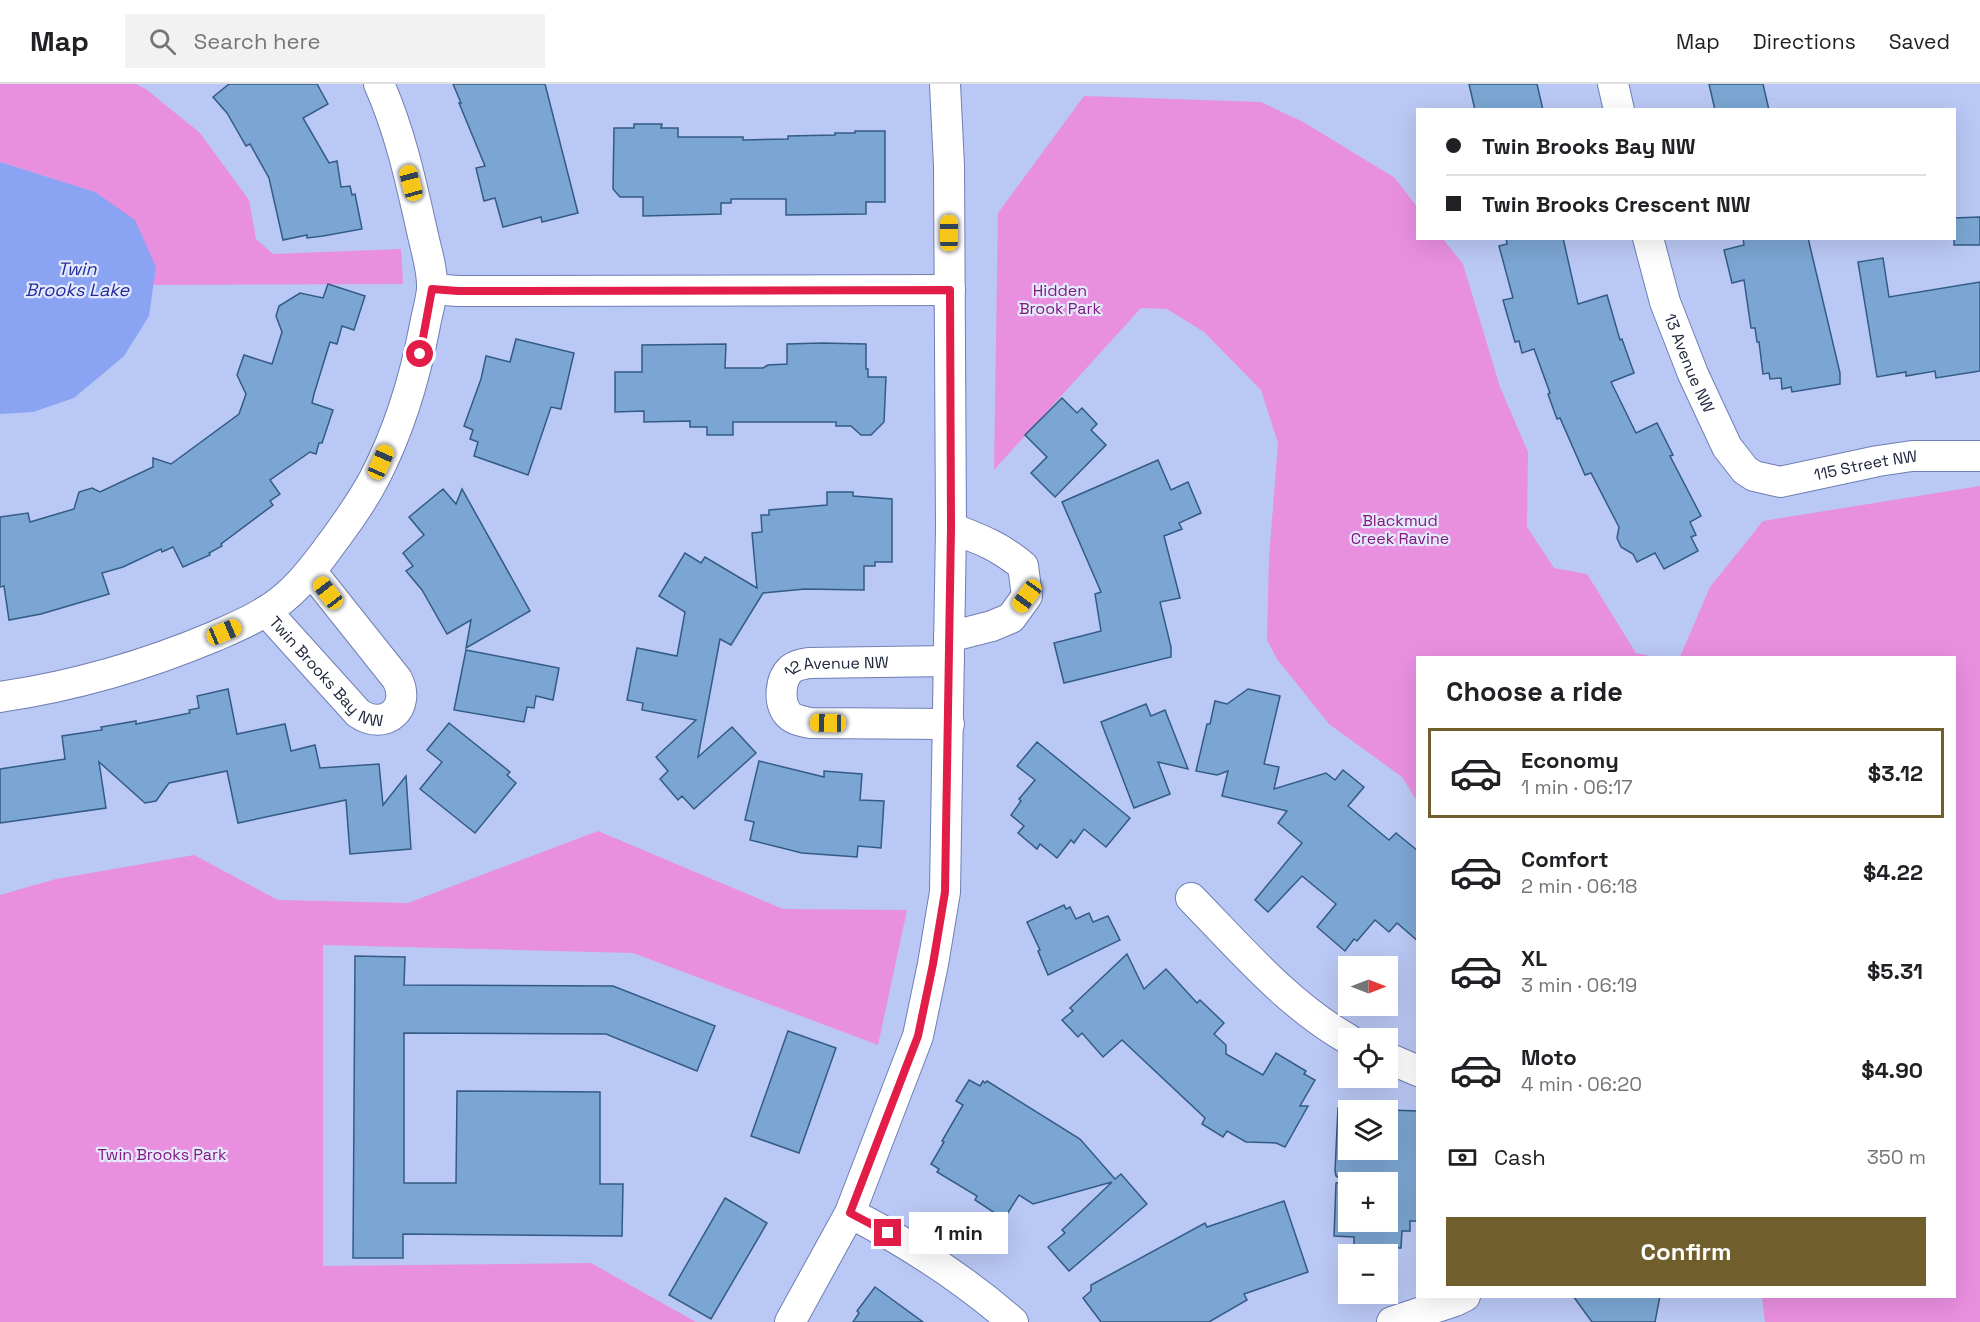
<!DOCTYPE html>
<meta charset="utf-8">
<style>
body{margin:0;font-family:"Space Grotesk",sans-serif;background:#f2f2f2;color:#202124;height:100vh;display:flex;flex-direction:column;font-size:22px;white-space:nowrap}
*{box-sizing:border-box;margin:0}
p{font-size:20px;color:#757577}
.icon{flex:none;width:33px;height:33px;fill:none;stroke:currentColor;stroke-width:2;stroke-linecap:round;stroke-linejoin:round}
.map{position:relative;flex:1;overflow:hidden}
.details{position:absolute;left:1416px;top:572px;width:540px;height:642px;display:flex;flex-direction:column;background:#fff;border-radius:0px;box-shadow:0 6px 24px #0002}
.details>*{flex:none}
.top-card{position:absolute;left:1416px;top:24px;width:540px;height:132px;border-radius:0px;box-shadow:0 6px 24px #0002;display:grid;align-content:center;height:132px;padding:0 30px;background:#fff}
.needle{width:39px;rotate:90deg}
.tools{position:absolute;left:1338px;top:872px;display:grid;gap:12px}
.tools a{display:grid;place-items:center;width:60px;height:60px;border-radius:0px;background:#fff;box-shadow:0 6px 24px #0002;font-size:30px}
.end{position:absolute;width:27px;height:27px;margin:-14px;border:8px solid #e11d48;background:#fff;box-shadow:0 0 0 3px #fff}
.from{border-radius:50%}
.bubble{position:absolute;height:42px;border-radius:0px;background:#fff;box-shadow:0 6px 24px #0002;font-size:20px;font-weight:800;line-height:42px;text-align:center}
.car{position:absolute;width:18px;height:36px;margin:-18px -9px;border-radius:8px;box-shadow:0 0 4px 2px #0007;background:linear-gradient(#f5c518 24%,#345 0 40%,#f5c518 0 76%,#345 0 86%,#f5c518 0)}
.top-card b{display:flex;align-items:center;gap:21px;height:57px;font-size:22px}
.top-card b+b{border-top:2px solid #e0e0e0}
.top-card i{width:15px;height:15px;background:#202124}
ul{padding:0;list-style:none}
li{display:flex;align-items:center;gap:18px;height:90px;margin:0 12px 9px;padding:0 18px;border:3px solid transparent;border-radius:0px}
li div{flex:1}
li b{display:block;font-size:22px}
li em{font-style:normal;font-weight:800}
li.selected{border-color:#705f2d}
li>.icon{width:54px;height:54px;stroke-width:1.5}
h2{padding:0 30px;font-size:27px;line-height:72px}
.pay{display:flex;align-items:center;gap:15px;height:66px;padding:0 30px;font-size:22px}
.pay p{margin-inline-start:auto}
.button{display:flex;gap:12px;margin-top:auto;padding:12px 30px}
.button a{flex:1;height:69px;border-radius:0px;background:#705f2d;color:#fff;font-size:24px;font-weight:800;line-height:69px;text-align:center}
header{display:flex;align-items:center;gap:36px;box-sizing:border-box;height:84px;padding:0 30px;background:#fff;border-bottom:2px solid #e0e0e0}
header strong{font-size:28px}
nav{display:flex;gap:33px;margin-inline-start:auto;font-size:21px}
.search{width:420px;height:54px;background:#f2f2f2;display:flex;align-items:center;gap:15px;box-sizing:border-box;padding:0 21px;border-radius:0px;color:#757577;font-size:22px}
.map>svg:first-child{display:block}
</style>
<header>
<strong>Map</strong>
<div class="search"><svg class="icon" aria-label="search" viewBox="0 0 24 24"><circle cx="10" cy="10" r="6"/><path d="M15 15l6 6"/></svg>Search here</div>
<nav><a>Map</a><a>Directions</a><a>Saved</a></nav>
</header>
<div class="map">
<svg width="1980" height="1238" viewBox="0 0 1980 1238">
<rect width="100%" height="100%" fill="#bac8f5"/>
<g fill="#e98fe0">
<polygon points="0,0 136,0 146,5 200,49 249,116 256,155 273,170 401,165 403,200 153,201 156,183 95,108 0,78"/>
<polygon points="1084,12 1261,18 1305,39 1395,94 1417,123 1418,154 1443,155 1463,180 1500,303 1528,368 1527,443 1554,484 1587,490 1636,569 1656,573 1418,573 1417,717 1402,693 1329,640 1277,575 1267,556 1269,474 1278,359 1261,306 1204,248 1167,225 1141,224 994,386 998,129"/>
<polygon points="1980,402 1980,1238 1765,1238 1762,1212 1954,1212 1954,573 1680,573 1710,503 1763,437"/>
<polygon points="598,747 783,825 907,826 878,961 633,869 323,861 323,1182 591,1179 696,1238 0,1238 0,811 56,795 194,771 278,816 408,819"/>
</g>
<polygon fill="#8ba3f3" points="0,78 95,108 135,136 156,183 149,232 124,272 74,314 33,328 0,330"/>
<g fill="#7ba6d3" stroke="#335b85" stroke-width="1.5" fill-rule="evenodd">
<polygon points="229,0 317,0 328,20 303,34 329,79 337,77 341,103 350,102 352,111 355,110 362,145 323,152 307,154 307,151 283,156 269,94 250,60 246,62 227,29 213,13"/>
<polygon points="453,0 545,0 578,129 542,138 541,133 503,143 495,114 484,117 476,84 485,82 459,19 461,19"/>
<polygon points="1469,0 1537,0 1543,26 1475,26"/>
<polygon points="1709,0 1763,0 1769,26 1715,26"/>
<polygon points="634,40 662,40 661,44 678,44 678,53 743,53 743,56 788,55 788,52 835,51 835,49 855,49 855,47 885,47 885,118 866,118 866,130 786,131 786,115 731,115 731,119 721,119 721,130 643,132 643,113 620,113 613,105 614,44 634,44"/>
<polygon points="1980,133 1980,161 1954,161 1954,134"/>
<polygon points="1506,154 1563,154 1578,220 1607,211 1620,256 1622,255 1634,289 1611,298 1636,349 1657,339 1673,371 1670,372 1701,432 1690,438 1696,451 1691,453 1698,467 1664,485 1655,469 1637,478 1633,470 1621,463 1617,454 1619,443 1591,389 1585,391 1560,334 1557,335 1548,310 1550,309 1534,265 1522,269 1519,257 1515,258 1503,216 1513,214 1499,162 1507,160"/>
<polygon points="1743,154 1808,154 1840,289 1840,300 1792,308 1791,303 1782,305 1781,294 1770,295 1769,289 1763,290 1759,258 1757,258 1755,244 1751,244 1744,196 1732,199 1724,166 1744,161"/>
<polygon points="1883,174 1889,213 1980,198 1980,287 1936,294 1935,287 1906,292 1906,288 1877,293 1858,178"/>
<polygon points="328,200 365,212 354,246 342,242 337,260 330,258 314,310 312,319 333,326 322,359 319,359 316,370 310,368 270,396 280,410 270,417 273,421 221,460 222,462 209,469 210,471 183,483 173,463 162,468 161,465 123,483 102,489 109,510 41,530 9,536 4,502 0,503 0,433 28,429 30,438 74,425 79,408 92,404 100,408 153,383 153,374 171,380 239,330 246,310 237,291 244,271 272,280 282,248 276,232 279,222 300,209 323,214"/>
<polygon points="516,255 574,269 561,325 551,323 528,391 474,372 478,358 470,355 473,346 464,342 481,295 486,272 510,278"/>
<polygon points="822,259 866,260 866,285 868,285 868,293 886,293 884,338 871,351 861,351 851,342 836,342 836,338 733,338 733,351 707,351 707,343 690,343 690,337 644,338 644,327 615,328 615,288 642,288 642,261 726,260 725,284 763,284 768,281 787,280 787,260"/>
<polygon points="1062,314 1077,329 1082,324 1097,340 1091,346 1106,361 1055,413 1031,389 1047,373 1025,351"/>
<polygon points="1158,376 1171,406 1188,398 1201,429 1179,439 1182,445 1164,452 1180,514 1160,518 1171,563 1171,573 1064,599 1054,559 1101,547 1095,510 1101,508 1062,418"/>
<polygon points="443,405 456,420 462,405 530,527 466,564 471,536 447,550 422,506 406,487 413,482 403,469 424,451 409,433"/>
<polygon points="827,408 853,408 853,412 892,415 892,478 875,478 875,482 864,482 864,506 805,505 763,509 731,561 720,555 698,673 732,643 756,669 694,725 682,712 678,716 660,695 668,687 656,673 696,636 642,626 643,619 627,616 637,564 677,572 685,528 659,512 685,469 701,479 705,473 757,504 752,449 762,448 761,431 769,431 769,426 827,421"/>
<polygon points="466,566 559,584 553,616 536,612 534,624 527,623 524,638 454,626"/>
<polygon points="228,605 237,650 285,640 291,667 315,661 320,684 379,680 383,721 406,692 411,765 350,770 346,716 238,739 227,687 169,699 156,717 145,719 99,678 106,724 0,739 0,685 65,675 62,652 102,646 101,643 136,637 136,640 190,629 189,626 199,624 197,612"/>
<polygon points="1248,605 1280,612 1264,680 1279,683 1274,705 1326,689 1335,696 1343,686 1364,703 1348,722 1389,756 1396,749 1418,767 1418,857 1397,839 1389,848 1375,836 1357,857 1354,855 1345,867 1317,843 1336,820 1302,792 1268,828 1255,816 1302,759 1278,739 1287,727 1222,712 1228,687 1217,691 1196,687 1207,640 1210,640 1215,617 1227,620"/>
<polygon points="1146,620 1151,632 1165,626 1188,685 1158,678 1170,710 1134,724 1101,638"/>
<polygon points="449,639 510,688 507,691 516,699 475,749 420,705 442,678 427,666"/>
<polygon points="1037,658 1130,734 1106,763 1084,745 1074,759 1071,756 1057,774 1040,760 1037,765 1018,749 1024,742 1011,731 1021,717 1019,715 1035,696 1017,682"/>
<polygon points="759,677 824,693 824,687 862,690 860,716 884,717 881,764 858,762 857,773 802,769 750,756 754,738 745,736"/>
<polygon points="1064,821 1066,825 1070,823 1076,835 1089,829 1093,838 1108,832 1120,856 1048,891 1038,867 1040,866 1027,838"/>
<polygon points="1127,870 1144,905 1166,885 1197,919 1200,916 1224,939 1214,950 1226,961 1226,970 1263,991 1276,969 1306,987 1304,990 1315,996 1300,1022 1308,1022 1285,1063 1276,1059 1246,1058 1227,1047 1223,1053 1202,1040 1205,1034 1122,956 1103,973 1082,949 1078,953 1062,936 1073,927 1070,924"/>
<polygon points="355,872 405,873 404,901 613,902 715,942 697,987 606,950 404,949 404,1099 456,1099 457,1007 600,1008 600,1100 623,1100 622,1152 403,1150 403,1174 353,1174"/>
<polygon points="788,947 836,964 799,1069 751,1052"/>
<polygon points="969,996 980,1002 983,997 985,999 987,997 1080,1055 1115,1095 1121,1090 1147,1120 1069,1187 1048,1163 1065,1149 1062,1146 1112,1098 1033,1120 1019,1111 1004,1135 975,1116 977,1112 937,1088 939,1085 931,1080 944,1058 942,1057 963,1021 956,1017"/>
<path d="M 1338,1024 L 1386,1026 L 1348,1026 L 1348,1065 L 1388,1065 L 1388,1026 L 1418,1027 L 1418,1137 L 1410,1137 L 1410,1147 L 1402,1147 L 1401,1164 L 1354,1162 L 1354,1153 L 1334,1152 L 1336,1099 L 1344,1097 L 1336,1092 L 1335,1087 ZM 1348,1098 L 1388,1098 L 1388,1137 L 1348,1137 Z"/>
<polygon points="725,1114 767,1139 711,1235 669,1211"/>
<polygon points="1284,1117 1308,1188 1244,1210 1247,1216 1209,1238 1101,1238 1083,1214 1091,1207 1091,1201 1205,1139 1207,1143"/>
<polygon points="875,1203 923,1238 853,1238 859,1229 857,1227"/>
<polygon points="1573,1212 1660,1212 1655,1238 1592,1238"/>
</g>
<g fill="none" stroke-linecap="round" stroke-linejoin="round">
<g stroke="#6f7fb3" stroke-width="32">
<g id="minor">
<polyline points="1613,0 1619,26"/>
<path id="s1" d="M 1648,154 L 1665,218 L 1693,290 L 1727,363 L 1745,386 L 1754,392 L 1780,398 L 1878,377 L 1912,372 L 1980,372"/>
<polyline points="432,205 458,207 950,206"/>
<path id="s2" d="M 266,527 L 358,629 C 385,648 412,624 397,595 L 311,487"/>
<path d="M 949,553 L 992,542 L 1011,534 L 1027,512 L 1023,482 C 999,462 980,455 951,444"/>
<path d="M 0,613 C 74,602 144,582 213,553 C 231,545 249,538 266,527 C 291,512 309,490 326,467 C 343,444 361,420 374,395 C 399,347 415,294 425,241 C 427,230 431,217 432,205 C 433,186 426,166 422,147 C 411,98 400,47 379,0"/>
<path id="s3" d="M 949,640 L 810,639 C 802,637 793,636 788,630 C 778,618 780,595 791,585 C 796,581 803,580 809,579 L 949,577"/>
<path d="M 1191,814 C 1240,864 1287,920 1348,955"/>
<polyline points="1388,974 1418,987"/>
<path d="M 850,1129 C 908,1159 964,1195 1013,1238"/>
<polyline points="790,1238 850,1129 918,952 933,880 945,808 951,444 949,82 945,0"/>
<polyline points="1392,1238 1455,1217 1465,1212"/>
</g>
</g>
<use href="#minor" stroke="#fff" stroke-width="30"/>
</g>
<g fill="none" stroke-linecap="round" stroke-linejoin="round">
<polyline stroke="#e11d48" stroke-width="8" points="420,270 432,205 458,207 950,206 951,444 945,808 933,880 918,952 850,1129 888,1149"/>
</g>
<g text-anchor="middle" stroke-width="4.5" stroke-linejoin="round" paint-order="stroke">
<g font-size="16" fill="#84187e" stroke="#e4eafc">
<text x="1060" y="212">Hidden<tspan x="1060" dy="18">Brook Park</tspan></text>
<text x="1400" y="442">Blackmud<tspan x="1400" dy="18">Creek Ravine</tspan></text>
<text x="162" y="1076">Twin Brooks Park</text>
</g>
<g font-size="16" fill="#20273c" stroke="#e4eafc">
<text dy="6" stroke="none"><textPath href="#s1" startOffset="132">13 Avenue NW</textPath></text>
<text dy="6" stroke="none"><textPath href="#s1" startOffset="378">115 Street NW</textPath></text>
<text dy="6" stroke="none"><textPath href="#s2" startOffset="87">Twin Brooks Bay NW</textPath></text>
<text dy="6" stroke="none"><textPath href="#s3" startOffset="258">12 Avenue NW</textPath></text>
</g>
<g font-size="18" font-style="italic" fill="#242e9f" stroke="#e4eafc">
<text x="77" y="191">Twin<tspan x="77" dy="21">Brooks Lake</tspan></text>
</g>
</g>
</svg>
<div class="tools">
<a><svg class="needle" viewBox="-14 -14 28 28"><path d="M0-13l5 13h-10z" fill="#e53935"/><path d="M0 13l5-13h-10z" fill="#757577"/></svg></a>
<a><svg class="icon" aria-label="locate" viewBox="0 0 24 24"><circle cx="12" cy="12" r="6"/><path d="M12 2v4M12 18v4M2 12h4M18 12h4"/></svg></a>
<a><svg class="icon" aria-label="layers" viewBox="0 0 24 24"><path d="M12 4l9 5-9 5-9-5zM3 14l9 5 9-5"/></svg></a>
<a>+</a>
<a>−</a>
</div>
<i class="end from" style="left:420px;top:270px"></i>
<i class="end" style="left:888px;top:1149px"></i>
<div class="bubble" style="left:909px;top:1128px;width:99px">1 min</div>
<i class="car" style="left:411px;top:99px;rotate:345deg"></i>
<i class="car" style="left:949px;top:149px;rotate:0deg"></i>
<i class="car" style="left:381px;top:378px;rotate:24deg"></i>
<i class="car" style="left:328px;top:509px;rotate:322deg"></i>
<i class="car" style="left:1027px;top:512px;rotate:216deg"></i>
<i class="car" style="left:224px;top:548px;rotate:67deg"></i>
<i class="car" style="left:828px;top:639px;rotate:271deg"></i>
<div class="top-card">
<b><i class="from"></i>Twin Brooks Bay NW</b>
<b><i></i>Twin Brooks Crescent NW</b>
</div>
<section class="details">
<h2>Choose a ride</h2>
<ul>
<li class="selected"><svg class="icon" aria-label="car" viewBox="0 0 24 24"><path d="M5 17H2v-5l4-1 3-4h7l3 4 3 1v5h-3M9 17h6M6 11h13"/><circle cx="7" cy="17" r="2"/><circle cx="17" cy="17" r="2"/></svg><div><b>Economy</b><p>1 min · 06:17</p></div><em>$3.12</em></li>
<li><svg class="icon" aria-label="car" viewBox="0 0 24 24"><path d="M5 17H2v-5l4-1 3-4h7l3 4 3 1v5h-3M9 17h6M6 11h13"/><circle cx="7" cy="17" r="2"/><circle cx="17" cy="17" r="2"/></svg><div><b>Comfort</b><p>2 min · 06:18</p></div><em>$4.22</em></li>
<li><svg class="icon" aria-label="car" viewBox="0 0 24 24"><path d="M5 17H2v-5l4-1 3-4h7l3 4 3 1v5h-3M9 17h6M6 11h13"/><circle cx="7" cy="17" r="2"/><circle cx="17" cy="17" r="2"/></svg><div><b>XL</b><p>3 min · 06:19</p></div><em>$5.31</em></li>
<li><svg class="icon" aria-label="car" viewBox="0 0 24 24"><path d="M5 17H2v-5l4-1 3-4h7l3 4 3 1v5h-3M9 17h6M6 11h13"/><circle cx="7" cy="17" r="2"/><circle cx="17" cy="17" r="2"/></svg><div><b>Moto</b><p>4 min · 06:20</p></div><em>$4.90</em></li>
</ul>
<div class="pay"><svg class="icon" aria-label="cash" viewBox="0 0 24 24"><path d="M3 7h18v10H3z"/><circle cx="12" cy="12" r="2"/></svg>Cash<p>350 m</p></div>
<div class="button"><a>Confirm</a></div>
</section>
</div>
